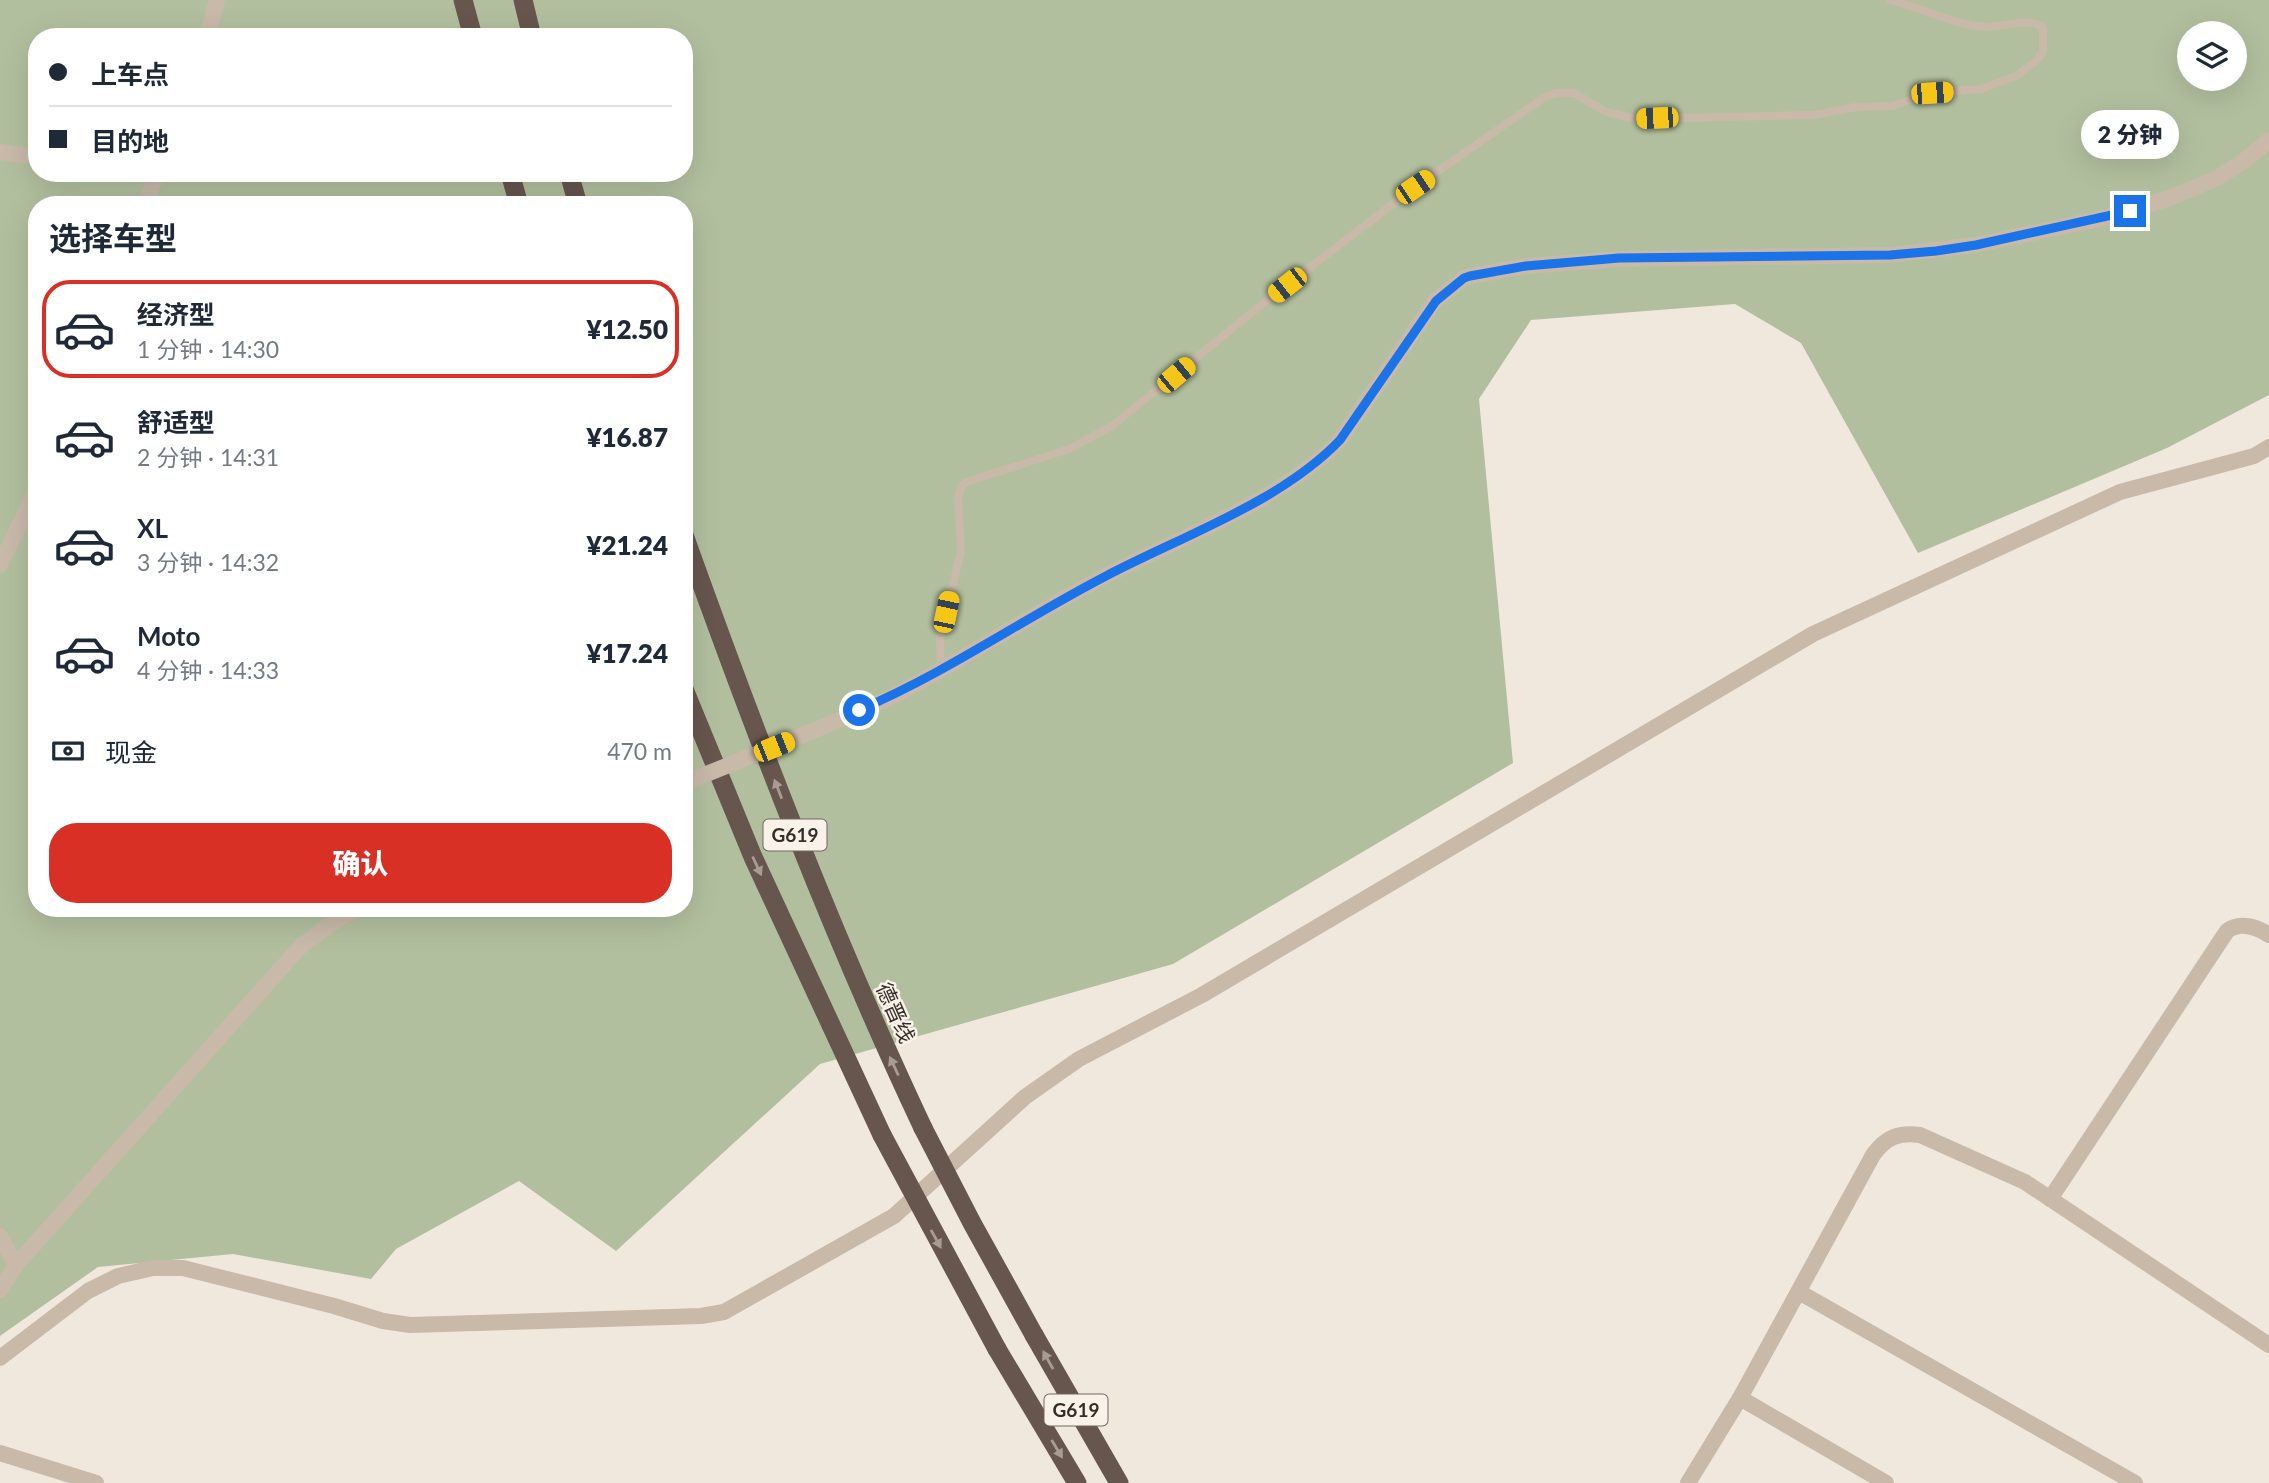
<!DOCTYPE html>
<html lang="zh">
<meta charset="utf-8">
<style>
body{margin:0;font-family:Lato,"Noto Sans SC",sans-serif;background:#f6f6f7;color:#1f2937;height:100vh;display:flex;flex-direction:column;font-size:26px;white-space:nowrap}
*{box-sizing:border-box;margin:0}
p{font-size:23px;color:#747a83}
.icon{flex:none;width:38px;height:38px;fill:none;stroke:currentColor;stroke-width:2;stroke-linecap:round;stroke-linejoin:round}
.map{position:relative;flex:1;overflow:hidden}
.details{position:absolute;left:28px;top:196px;width:665px;height:721px;display:flex;flex-direction:column;background:#fff;border-radius:28px;box-shadow:0 7px 28px #0002}
.details>*{flex:none}
.hud{position:absolute;left:28px;top:28px;width:665px;height:154px;border-radius:28px;box-shadow:0 7px 28px #0002;display:grid;align-content:center;height:154px;padding:0 21px;background:#fff}
.controls{position:absolute;left:2177px;top:21px;display:grid;gap:14px}
.controls a{display:grid;place-items:center;width:70px;height:70px;border-radius:50%;background:#fff;box-shadow:0 7px 28px #0002;font-size:35px}
.end{position:absolute;width:32px;height:32px;margin:-16px;border:9px solid #1a73e8;background:#fff;box-shadow:0 0 0 4px #fff}
.from{border-radius:50%}
.bubble{position:absolute;height:49px;border-radius:24px;background:#fff;box-shadow:0 7px 28px #0002;font-size:23px;font-weight:800;line-height:49px;text-align:center}
.car{position:absolute;width:21px;height:42px;margin:-21px -10px;border-radius:9px;box-shadow:0 0 5px 2px #0007;background:linear-gradient(#f5c518 24%,#345 0 40%,#f5c518 0 76%,#345 0 86%,#f5c518 0)}
.hud b{display:flex;align-items:center;gap:24px;height:66px;font-size:26px}
.hud b+b{border-top:2px solid #e0e1e3}
.hud i{width:18px;height:18px;background:#1f2937}
ul{padding:0;list-style:none}
li{display:flex;align-items:center;gap:21px;height:98px;margin:0 14px 10px;padding:0 7px;border:4px solid transparent;border-radius:28px}
li div{flex:1}
li b{display:block;font-size:26px}
li em{font-style:normal;font-weight:800}
li.on{border-color:#d93025}
li>.icon{width:63px;height:63px;stroke-width:1.5}
h2{padding:0 21px;font-size:32px;line-height:84px}
.pay{display:flex;align-items:center;gap:18px;height:77px;padding:0 21px;font-size:26px}
.pay p{margin-inline-start:auto}
.action{display:flex;gap:14px;margin-top:auto;padding:14px 21px}
.action a{flex:1;height:80px;border-radius:28px;background:#d93025;color:#fff;font-size:28px;font-weight:800;line-height:80px;text-align:center}
.map>svg:first-child{display:block}
</style>
<div class="map">
<svg width="2269" height="1483" viewBox="0 0 2269 1483">
<rect width="100%" height="100%" fill="#f0e8dd"/>
<path fill="#b2bf9e" fill-rule="evenodd" d="M 0,0 L 2269,0 L 2269,395 L 2167,448 L 1918,553 L 1801,343 L 1735,304 L 1531,320 L 1479,399 L 1513,763 L 1173,964 L 820,1064 L 616,1251 L 519,1181 L 396,1249 L 371,1279 L 233,1254 L 98,1267 L 0,1336 ZM 2189,33 L 2235,33 L 2235,79 L 2189,79 ZM 37,37 L 684,37 L 684,173 L 37,173 ZM 37,205 L 684,205 L 684,908 L 37,908 Z"/>
<g fill="none" stroke-linecap="round" stroke-linejoin="round">
<path stroke="#c8b9a9" stroke-width="8" d="M 941,670 L 940,638 L 961,551 L 958,497 L 962,485 L 967,482 L 1069,449 L 1112,426 L 1266,301 L 1415,187 L 1545,97 L 1556,93 L 1574,93 L 1606,112 L 1636,119 L 1814,115 L 1856,107 L 1892,106 L 1932,93 L 1981,89 L 2016,76 L 2035,62 L 2043,52 L 2043,28 C 2029,17 2007,26 1990,27 C 1956,27 1923,8 1890,0"/>
<g stroke="#c8b9a9" stroke-width="16">
<polyline points="207,37 217,0"/>
<polyline points="0,152 37,157"/>
<polyline points="145,205 157,173"/>
<polyline points="0,565 37,489"/>
<path d="M 796,738 C 832,722 869,709 903,691 C 972,654 1038,611 1107,575 C 1181,537 1283,500 1340,440 L 1435,301 L 1464,278 L 1470,276 L 1526,266 L 1619,259 L 1890,255 L 1976,245 L 2108,217 L 2170,198 L 2217,178 L 2244,161 L 2269,140"/>
<path d="M 2050,1199 L 2227,931 C 2240,921 2257,927 2269,935"/>
<polyline points="0,1236 16,1265"/>
<polyline points="0,1290 16,1265 301,946 328,926 357,908"/>
<polyline points="1799,1292 2135,1483"/>
<polyline points="0,1358 88,1291 118,1276 153,1268 183,1268 334,1306 383,1321 410,1325 701,1316 724,1312 894,1216 1025,1097 1079,1059 1202,995 1813,634 2120,492 2254,456 2269,447"/>
<polyline points="1740,1398 1886,1483"/>
<polyline points="0,1453 96,1483"/>
<path d="M 1688,1483 L 1740,1398 L 1873,1155 C 1886,1137 1899,1132 1920,1135 L 2025,1182 L 2269,1345"/>
</g>
<g stroke="#66564e" stroke-width="19">
<polyline points="463,0 473,37"/>
<polyline points="523,0 532,37"/>
<polyline points="510,173 519,205"/>
<polyline points="569,173 578,205"/>
<path d="M 684,535 C 756,736 832,935 923,1128"/>
<polyline points="684,689 753,857 882,1135"/>
<polyline points="1034,1335 1119,1483"/>
<polyline points="997,1349 1077,1483"/>
</g>
<polyline stroke="#c8b9a9" stroke-width="16" points="684,783 796,738"/>
<g stroke="#66564e" stroke-width="19">
<polyline points="923,1128 972,1223 1034,1335"/>
<polyline points="882,1135 997,1349"/>
</g>
</g>
<defs><path id="oneway-solid" d="M-6-.8H1V-3.2L6.5 0L1 3.2V.8H-6Z" transform="scale(1.75)"/></defs>
<g fill="#a89c94">
<use href="#oneway-solid" transform="translate(778 789) rotate(-111)"/>
<use href="#oneway-solid" transform="translate(757 866) rotate(65)"/>
<use href="#oneway-solid" transform="translate(894 1066) rotate(-115)"/>
<use href="#oneway-solid" transform="translate(936 1239) rotate(61)"/>
<use href="#oneway-solid" transform="translate(1048 1360) rotate(-119)"/>
<use href="#oneway-solid" transform="translate(1057 1449) rotate(59)"/>
</g>
<g fill="none" stroke-linecap="round" stroke-linejoin="round">
<path stroke="#1a73e8" stroke-width="9" d="M 859,710 C 946,673 1023,619 1106,576 C 1182,536 1281,502 1340,440 L 1436,301 L 1464,278 L 1470,276 L 1526,266 L 1619,258 L 1890,255 L 1936,251 L 1976,245 L 2130,211"/>
</g>
<g text-anchor="middle" stroke-width="5" stroke-linejoin="round" paint-order="stroke">
<g fill="#f8f2e9" stroke="#706863" stroke-width="2">
<rect x="763.5" y="819.5" width="63" height="31" rx="5"/>
<rect x="1044.5" y="1394.5" width="63" height="31" rx="5"/>
</g>
<g font-size="19" font-weight="bold" fill="#362d29">
<text x="795" y="842">G619</text>
<text x="1076" y="1417">G619</text>
</g>
<g font-size="21" fill="#362d29" stroke="#f8f2e9">
<text transform="translate(895 1013) rotate(66)" y="7">德晋线</text>
</g>
</g>
</svg>
<div class="controls">
<a><svg class="icon" aria-label="layers" viewBox="0 0 24 24"><path d="M12 4l9 5-9 5-9-5zM3 14l9 5 9-5"/></svg></a>
</div>
<i class="end from" style="left:859px;top:710px"></i>
<i class="end" style="left:2130px;top:211px"></i>
<div class="bubble" style="left:2081px;top:110px;width:98px">2 分钟</div>
<i class="car" style="left:1932px;top:93px;rotate:86deg"></i>
<i class="car" style="left:1657px;top:118px;rotate:268deg"></i>
<i class="car" style="left:1415px;top:187px;rotate:56deg"></i>
<i class="car" style="left:1287px;top:285px;rotate:232deg"></i>
<i class="car" style="left:1176px;top:375px;rotate:50deg"></i>
<i class="car" style="left:946px;top:612px;rotate:12deg"></i>
<i class="car" style="left:774px;top:747px;rotate:68deg"></i>
<div class="hud">
<b><i class="from"></i>上车点</b>
<b><i></i>目的地</b>
</div>
<section class="details">
<h2>选择车型</h2>
<ul>
<li class="on"><svg class="icon" aria-label="car" viewBox="0 0 24 24"><path d="M5 17H2v-5l4-1 3-4h7l3 4 3 1v5h-3M9 17h6M6 11h13"/><circle cx="7" cy="17" r="2"/><circle cx="17" cy="17" r="2"/></svg><div><b>经济型</b><p>1 分钟 · 14:30</p></div><em>¥12.50</em></li>
<li><svg class="icon" aria-label="car" viewBox="0 0 24 24"><path d="M5 17H2v-5l4-1 3-4h7l3 4 3 1v5h-3M9 17h6M6 11h13"/><circle cx="7" cy="17" r="2"/><circle cx="17" cy="17" r="2"/></svg><div><b>舒适型</b><p>2 分钟 · 14:31</p></div><em>¥16.87</em></li>
<li><svg class="icon" aria-label="car" viewBox="0 0 24 24"><path d="M5 17H2v-5l4-1 3-4h7l3 4 3 1v5h-3M9 17h6M6 11h13"/><circle cx="7" cy="17" r="2"/><circle cx="17" cy="17" r="2"/></svg><div><b>XL</b><p>3 分钟 · 14:32</p></div><em>¥21.24</em></li>
<li><svg class="icon" aria-label="car" viewBox="0 0 24 24"><path d="M5 17H2v-5l4-1 3-4h7l3 4 3 1v5h-3M9 17h6M6 11h13"/><circle cx="7" cy="17" r="2"/><circle cx="17" cy="17" r="2"/></svg><div><b>Moto</b><p>4 分钟 · 14:33</p></div><em>¥17.24</em></li>
</ul>
<div class="pay"><svg class="icon" aria-label="cash" viewBox="0 0 24 24"><path d="M3 7h18v10H3z"/><circle cx="12" cy="12" r="2"/></svg>现金<p>470 m</p></div>
<div class="action"><a>确认</a></div>
</section>
</div>
